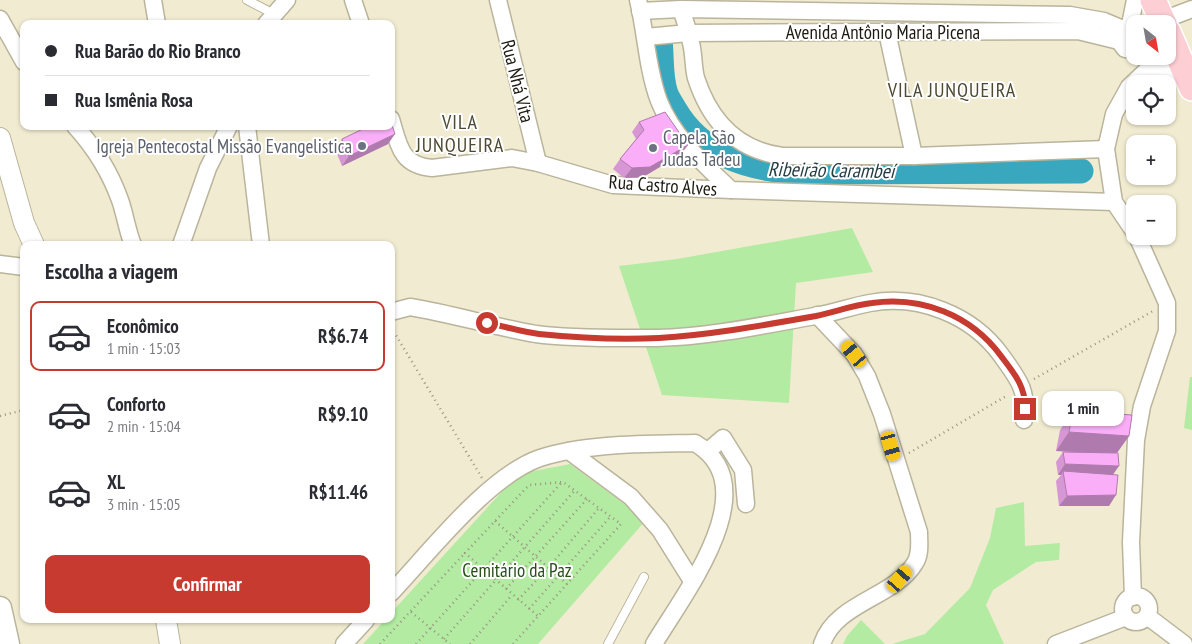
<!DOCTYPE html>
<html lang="pt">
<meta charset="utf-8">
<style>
body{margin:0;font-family:"PT Sans Narrow",sans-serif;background:#f2f2f3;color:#2b2b33;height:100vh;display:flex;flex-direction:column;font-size:19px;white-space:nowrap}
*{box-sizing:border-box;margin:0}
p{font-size:16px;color:#7c7c81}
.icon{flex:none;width:28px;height:28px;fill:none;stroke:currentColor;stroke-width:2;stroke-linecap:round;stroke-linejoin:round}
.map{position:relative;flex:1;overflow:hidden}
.details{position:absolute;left:20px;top:241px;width:375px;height:382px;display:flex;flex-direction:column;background:#fff;border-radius:10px;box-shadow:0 1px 4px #0004}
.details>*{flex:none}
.hud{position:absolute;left:20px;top:20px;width:375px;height:110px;border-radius:10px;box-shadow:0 1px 4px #0004;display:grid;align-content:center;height:110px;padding:0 25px;background:#fff}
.needle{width:32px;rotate:149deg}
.buttons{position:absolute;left:1126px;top:15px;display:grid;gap:10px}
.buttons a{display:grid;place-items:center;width:50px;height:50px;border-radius:10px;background:#fff;box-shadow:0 1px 4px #0004;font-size:25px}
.end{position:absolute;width:22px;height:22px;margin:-11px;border:6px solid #c73a2f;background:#fff;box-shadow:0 0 0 2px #fff}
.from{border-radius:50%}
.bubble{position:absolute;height:35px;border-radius:10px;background:#fff;box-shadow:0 1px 4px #0004;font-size:16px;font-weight:800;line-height:35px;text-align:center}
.car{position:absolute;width:15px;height:30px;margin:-15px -8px;border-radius:6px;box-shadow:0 0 4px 1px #0007;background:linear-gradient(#f5c518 24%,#345 0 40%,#f5c518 0 76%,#345 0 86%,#f5c518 0)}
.hud b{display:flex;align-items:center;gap:18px;height:48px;font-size:19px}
.hud b+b{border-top:1px solid #e1e1e2}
.hud i{width:12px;height:12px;background:#2b2b33}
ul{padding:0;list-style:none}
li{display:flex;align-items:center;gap:15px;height:70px;margin:0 10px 8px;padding:0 15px;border:2px solid transparent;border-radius:10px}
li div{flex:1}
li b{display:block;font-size:19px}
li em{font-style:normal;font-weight:800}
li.on{border-color:#c73a2f}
li>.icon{width:45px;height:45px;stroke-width:1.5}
h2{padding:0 25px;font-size:22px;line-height:60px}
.button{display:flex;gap:10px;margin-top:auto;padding:10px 25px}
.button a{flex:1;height:58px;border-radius:10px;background:#c73a2f;color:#fff;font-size:20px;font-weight:800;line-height:58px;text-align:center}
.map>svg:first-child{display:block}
</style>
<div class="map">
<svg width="1192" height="644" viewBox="0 0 1192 644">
<rect width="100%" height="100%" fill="#f1ecd1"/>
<g fill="#b2eba1">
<polygon points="852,228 873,272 796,283 789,403 662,395 619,266 677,259"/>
<polygon points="1190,377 1192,377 1192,430 1184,428"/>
<polygon points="570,464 646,520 538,644 363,644 385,620 391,620 391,613 518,474"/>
<polygon points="1024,502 1025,546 1060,543 1059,560 1036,562 993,590 986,605 1004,644 892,644 925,634 970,588 990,538 996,508"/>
<polygon points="861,620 885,644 843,644 847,636"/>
</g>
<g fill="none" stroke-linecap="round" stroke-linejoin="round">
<path stroke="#39a8be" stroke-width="25" d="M 660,40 C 662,57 660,78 666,94 C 668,99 672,105 675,110 C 700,153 744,167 791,172 L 1081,171"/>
<g stroke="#b9b49b" stroke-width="10">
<g id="service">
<polyline points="247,0 274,14"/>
<polyline points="608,644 644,577"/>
</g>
</g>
<g stroke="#b9b49b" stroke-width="19">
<g id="minor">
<polyline points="153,0 157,24"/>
<polyline points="353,0 361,24"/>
<polyline points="498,0 538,163"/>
<path d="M 638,0 C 646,33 647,69 659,101 C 673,137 704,164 731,190 L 1114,202"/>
<path d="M 681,9 C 685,21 689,32 691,43 C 694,54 693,67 696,78 C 710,121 737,150 782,156 L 914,156 L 1106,149"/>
<polyline points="640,11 681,9 1070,15 1104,21 1123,29"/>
<polyline points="0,19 24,62"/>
<polyline points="1163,20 1192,9"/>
<polyline points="266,24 287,0"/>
<polyline points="1130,25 1135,0"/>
<path d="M 1135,25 C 1125,25 1119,31 1119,41 L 1125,49 L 1135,51"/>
<polyline points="887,32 914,156"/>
<polyline points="646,37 688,33 1078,31 1119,41"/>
<path d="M 391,119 C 399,145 400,165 432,168 L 512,158 L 538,163 L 613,185 L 731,190"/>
<path d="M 75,126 C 95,148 110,172 120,200 C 125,214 127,230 133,245"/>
<polyline points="247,126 261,245"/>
<polyline points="1135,233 1114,202 1106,149 1114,114 1129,87 1147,70 1159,67 1184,71"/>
<polyline points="181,245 208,168 229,126"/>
<polyline points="0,264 24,267"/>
<path d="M 391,312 L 410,307 C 453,314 494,327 536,334 C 571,339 621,338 657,338 C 709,337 764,325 815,316 C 834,313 852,306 870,303 C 919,294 972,315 1001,355 C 1018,379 1028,389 1024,420"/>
<path d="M 817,315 L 854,354 L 867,376 L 882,414 L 919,532 C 919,542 921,554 915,563 C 894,598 836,602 822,644"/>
<polyline points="569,451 631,497 660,530 692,581"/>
<polyline points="708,451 723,438 743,470 746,504"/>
<path d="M 391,593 C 429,553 488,476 540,458 C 586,443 646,444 695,443 C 769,487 683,595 654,644"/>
<circle cx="1136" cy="609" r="13"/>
<polyline points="1133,597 1131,542 1136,440 1142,406 1167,331 1167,303 1137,236"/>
<polyline points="1147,616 1184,644"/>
<polyline points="344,644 366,620"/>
<polyline points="1056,644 1126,617"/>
</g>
</g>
<g stroke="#b9b49b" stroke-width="22">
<g id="tertiary">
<polyline points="0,138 24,223 34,245"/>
<polyline points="166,620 170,644"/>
</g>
</g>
<g stroke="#b9b49b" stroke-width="25">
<polyline id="secondary" points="0,608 8,644"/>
</g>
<g stroke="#fff" stroke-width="28">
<g id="primary">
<polyline points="1153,0 1164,24"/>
<polyline points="1168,32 1192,88"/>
</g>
</g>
<g stroke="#989480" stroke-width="2.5" stroke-dasharray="1 4" stroke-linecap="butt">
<polyline points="391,327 482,478"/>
<polyline points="1034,379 1153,311"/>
<polyline points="0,416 24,410"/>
<polyline points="909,453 1008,395"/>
<polyline points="495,521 567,584"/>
<polyline points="506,589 587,499"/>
<polyline points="518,600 548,568 599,508"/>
<polyline points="529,609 611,516"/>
<polyline points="411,612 450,644"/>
<polyline points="444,639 575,490"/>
<polyline points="380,644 465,553"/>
<polyline points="416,644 562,482"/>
<polyline points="470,644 512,595"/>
<polyline points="513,644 621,524 563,482 529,485 465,553 538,616"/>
</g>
<use href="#service" stroke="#fff" stroke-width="8"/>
<use href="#minor" stroke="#fff" stroke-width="16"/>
<use href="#tertiary" stroke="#fff" stroke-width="20"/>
<use href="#secondary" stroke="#fff" stroke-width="22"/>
<use href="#primary" stroke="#fdced4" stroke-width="25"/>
</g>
<g fill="#d796d4">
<polygon points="639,122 688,145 680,155 643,177 624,178 613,169 620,159 636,139 632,132"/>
<polygon points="342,139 388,144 342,166 335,149"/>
<polygon points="1073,411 1129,436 1117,453 1113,475 1109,506 1059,506 1056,481 1061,475 1058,475 1056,462 1063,452 1074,452 1056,451 1060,430"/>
</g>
<g fill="#af7aad">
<polygon points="395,134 388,144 342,166 349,156"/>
<polygon points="688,145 680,155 643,177 624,178 632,168"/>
<polygon points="1069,432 1129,436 1116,454 1056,451"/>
<polygon points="1065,464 1119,466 1112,476 1063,471 1061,475 1058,475"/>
<polygon points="1116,495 1109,506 1059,506 1067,496"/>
</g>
<g fill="#faaef7" stroke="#af7aad">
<polygon points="665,112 688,145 650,167 632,168 620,159 644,130 639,122"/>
<polygon points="391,122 395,134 349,156 342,139 369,126 391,126"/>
<polygon points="1073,411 1132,415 1129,436 1069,432"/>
<polygon points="1063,452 1118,453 1119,466 1065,464"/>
<polygon points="1063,471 1118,475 1116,495 1067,496"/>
</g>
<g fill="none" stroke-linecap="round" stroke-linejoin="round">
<path stroke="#c73a2f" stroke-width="6" d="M 487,323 C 504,326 521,332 539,334 C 578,338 620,340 659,338 C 711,335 765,325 816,316 C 835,312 853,305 872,303 C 922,296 971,315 1001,356 C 1014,373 1026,387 1025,409"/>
</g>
<g fill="#6b7280" stroke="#fff" stroke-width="2">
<circle cx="362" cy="146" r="5"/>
<circle cx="653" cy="148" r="5"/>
</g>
<g text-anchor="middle" stroke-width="4" stroke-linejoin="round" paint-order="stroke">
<g font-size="19" fill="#1c1a10" stroke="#fff">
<text x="883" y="39">Avenida Antônio Maria Picena</text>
<text transform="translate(518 81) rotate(76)" y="7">Rua Nhá Vita</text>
<text transform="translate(663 185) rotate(4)" y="7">Rua Castro Alves</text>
</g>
<g font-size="19" fill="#5b616d" stroke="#fff" text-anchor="start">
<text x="663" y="144">Capela São<tspan x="663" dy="22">Judas Tadeu</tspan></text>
<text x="352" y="153" text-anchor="end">Igreja Pentecostal Missão Evangelistica</text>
</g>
<g font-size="19" fill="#264e17" stroke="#fff">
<text x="517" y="577">Cemitário da Paz</text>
</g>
<g font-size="20" letter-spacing="1" fill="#4e4933" stroke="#fff">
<text x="952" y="97">VILA JUNQUEIRA</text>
<text x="460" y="129">VILA<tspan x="460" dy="23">JUNQUEIRA</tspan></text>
</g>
<g font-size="20" font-style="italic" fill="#253e43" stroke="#fff">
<text transform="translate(831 170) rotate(1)" y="7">Ribeirão Carambeí</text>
</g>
</g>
</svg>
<div class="buttons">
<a><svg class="needle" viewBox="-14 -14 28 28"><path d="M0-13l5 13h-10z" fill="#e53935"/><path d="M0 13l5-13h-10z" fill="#7c7c81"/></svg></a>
<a><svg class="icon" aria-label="locate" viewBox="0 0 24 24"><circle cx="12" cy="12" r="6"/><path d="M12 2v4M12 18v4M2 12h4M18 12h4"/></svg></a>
<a>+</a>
<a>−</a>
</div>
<i class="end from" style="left:487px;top:323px"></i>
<i class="end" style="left:1025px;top:409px"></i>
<div class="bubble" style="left:1042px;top:391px;width:82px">1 min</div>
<i class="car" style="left:854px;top:354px;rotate:320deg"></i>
<i class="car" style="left:891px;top:446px;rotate:164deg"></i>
<i class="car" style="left:900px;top:579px;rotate:41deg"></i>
<div class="hud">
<b><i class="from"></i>Rua Barão do Rio Branco</b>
<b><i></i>Rua Ismênia Rosa</b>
</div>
<section class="details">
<h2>Escolha a viagem</h2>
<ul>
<li class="on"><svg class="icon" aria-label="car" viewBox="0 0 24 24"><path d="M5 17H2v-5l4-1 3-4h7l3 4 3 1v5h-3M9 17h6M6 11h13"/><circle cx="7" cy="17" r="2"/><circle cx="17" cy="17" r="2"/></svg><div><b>Econômico</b><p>1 min · 15:03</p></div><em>R$6.74</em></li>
<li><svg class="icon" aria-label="car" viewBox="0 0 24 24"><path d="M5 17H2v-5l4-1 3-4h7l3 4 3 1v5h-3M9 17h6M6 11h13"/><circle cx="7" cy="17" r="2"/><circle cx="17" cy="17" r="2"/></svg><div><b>Conforto</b><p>2 min · 15:04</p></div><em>R$9.10</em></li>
<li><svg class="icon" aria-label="car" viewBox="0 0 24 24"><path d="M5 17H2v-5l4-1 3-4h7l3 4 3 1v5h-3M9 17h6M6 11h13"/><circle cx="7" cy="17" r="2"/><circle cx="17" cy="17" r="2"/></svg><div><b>XL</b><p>3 min · 15:05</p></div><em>R$11.46</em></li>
</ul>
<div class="button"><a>Confirmar</a></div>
</section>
</div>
